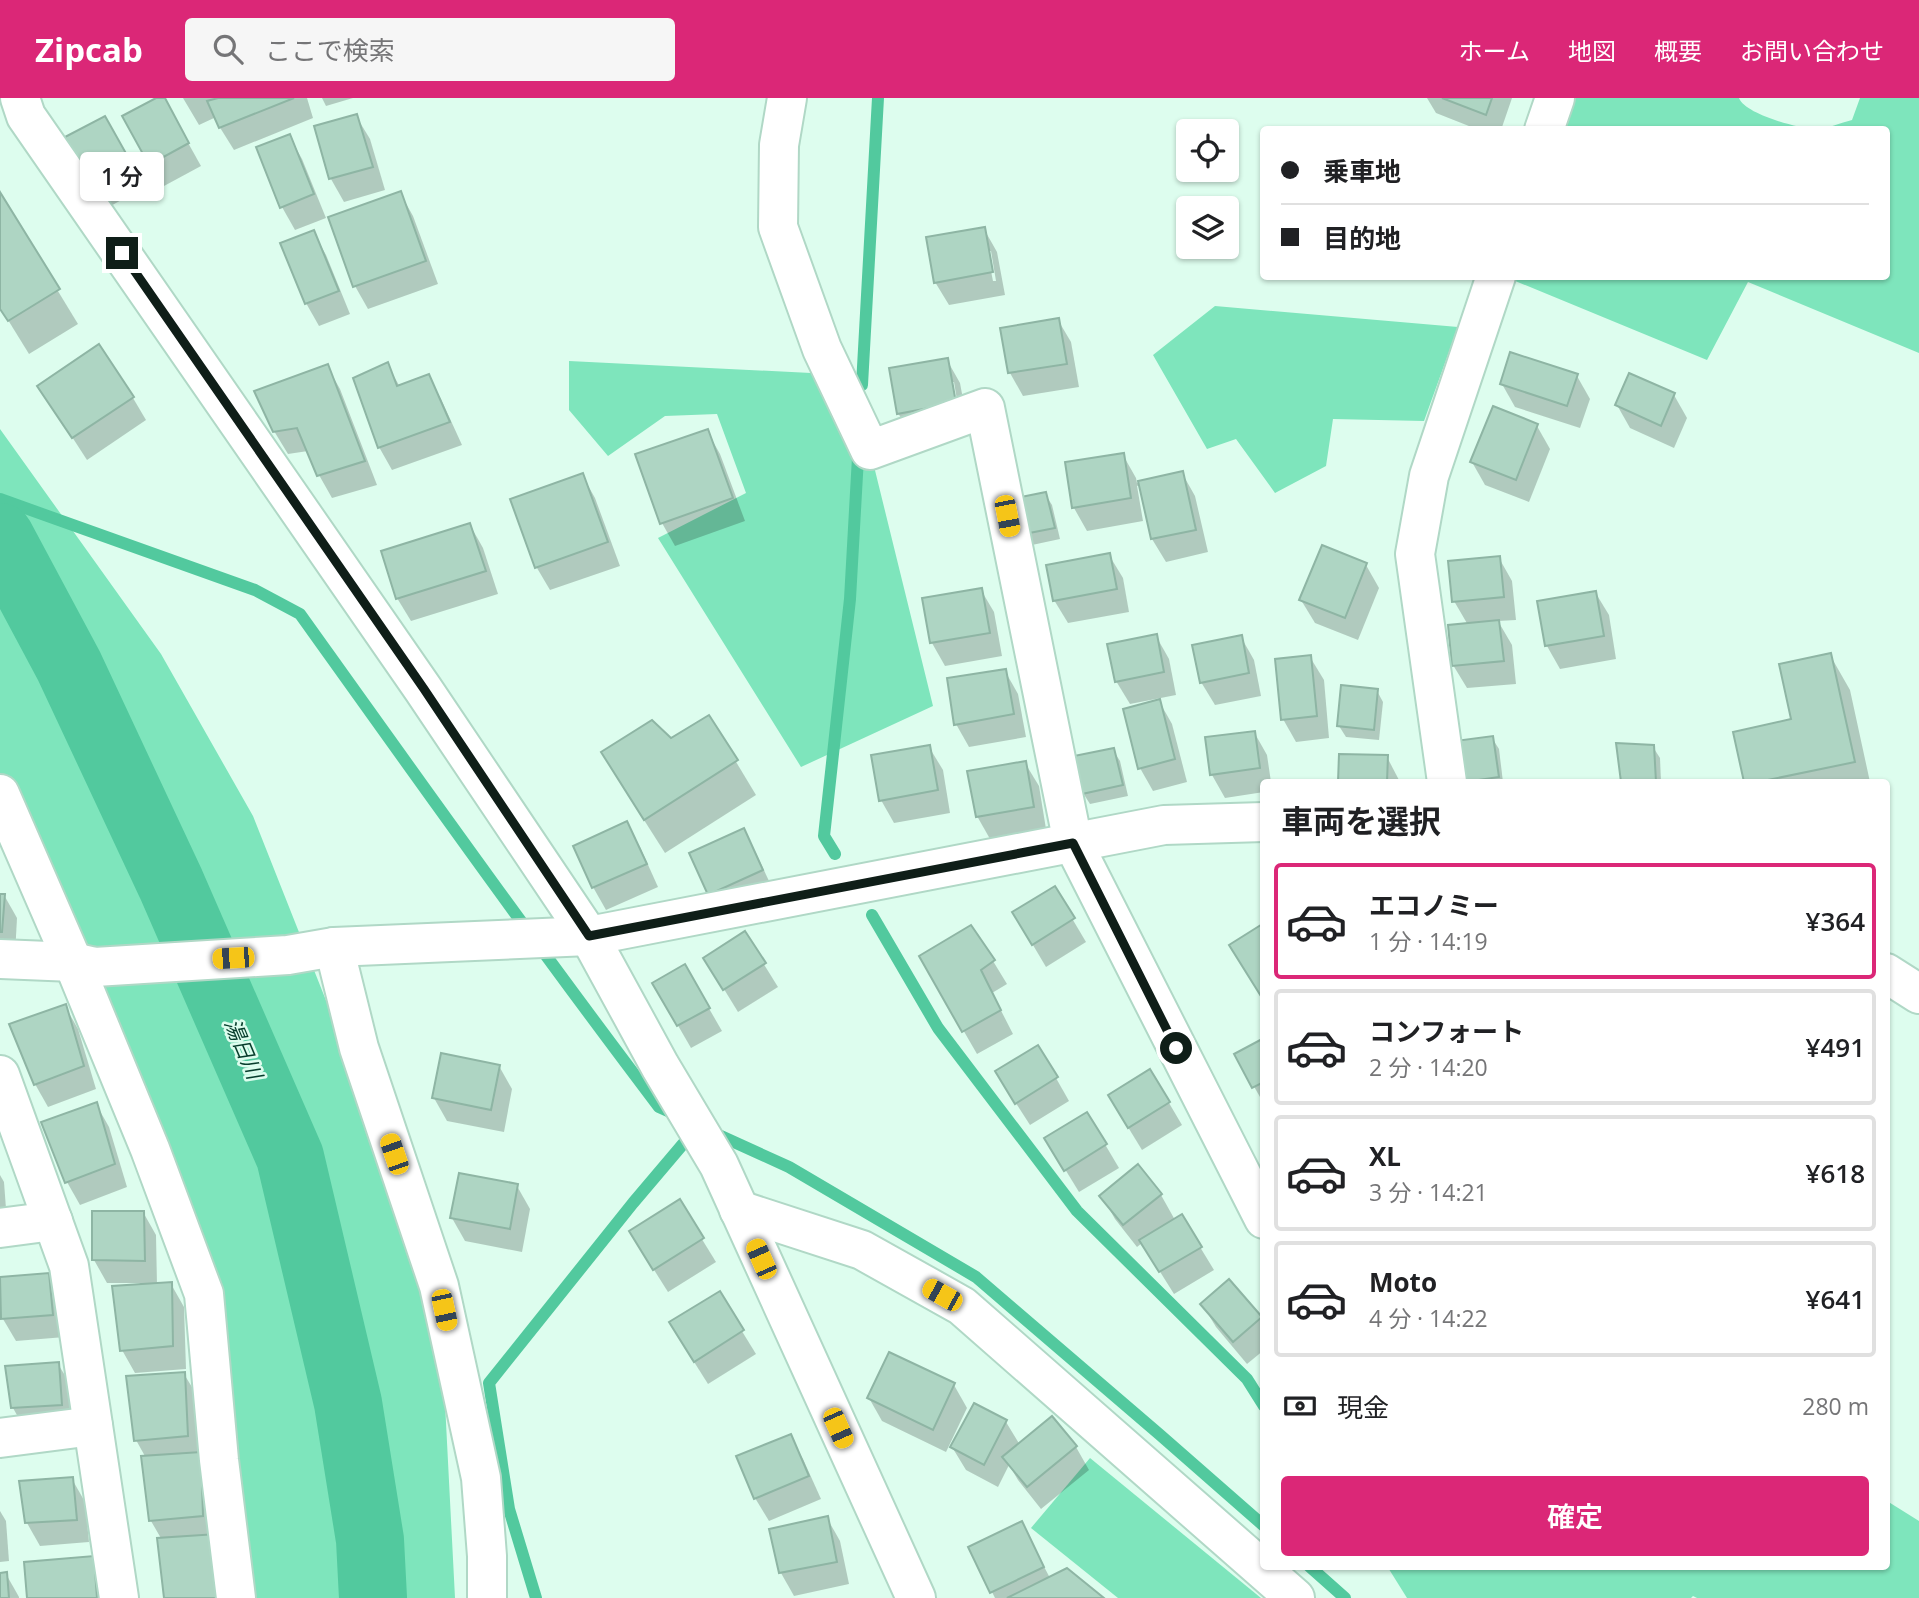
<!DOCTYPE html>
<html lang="ja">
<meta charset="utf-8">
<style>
body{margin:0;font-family:"Open Sans","Noto Sans JP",sans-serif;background:#f6f6f6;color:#202124;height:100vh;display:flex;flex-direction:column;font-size:26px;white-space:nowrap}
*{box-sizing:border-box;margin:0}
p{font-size:23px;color:#757577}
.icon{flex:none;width:38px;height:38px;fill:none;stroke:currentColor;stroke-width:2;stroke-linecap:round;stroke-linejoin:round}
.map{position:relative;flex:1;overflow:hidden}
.drawer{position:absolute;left:1260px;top:681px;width:630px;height:791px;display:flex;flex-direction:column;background:#fff;border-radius:7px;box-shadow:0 2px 5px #0004}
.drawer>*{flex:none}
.guide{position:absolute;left:1260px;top:28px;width:630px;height:154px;border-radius:7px;box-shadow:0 2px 5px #0004;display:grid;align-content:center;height:154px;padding:0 21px;background:#fff}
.fabs{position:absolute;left:1176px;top:21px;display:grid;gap:14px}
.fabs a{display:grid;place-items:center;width:63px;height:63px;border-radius:7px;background:#fff;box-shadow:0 2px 5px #0004;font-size:35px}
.end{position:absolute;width:32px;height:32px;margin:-16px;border:9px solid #0f1e18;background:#fff;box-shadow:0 0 0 4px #fff}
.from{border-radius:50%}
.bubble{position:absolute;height:49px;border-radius:7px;background:#fff;box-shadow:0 2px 5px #0004;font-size:23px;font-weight:600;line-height:49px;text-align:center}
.car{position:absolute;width:21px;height:42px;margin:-21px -10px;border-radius:9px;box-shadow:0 0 5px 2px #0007;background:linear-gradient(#f5c518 24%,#345 0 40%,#f5c518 0 76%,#345 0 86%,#f5c518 0)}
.guide b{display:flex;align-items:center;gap:24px;height:66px;font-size:26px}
.guide b+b{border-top:2px solid #e0e0e0}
.guide i{width:18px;height:18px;background:#202124}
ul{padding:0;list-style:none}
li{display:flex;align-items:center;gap:21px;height:116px;margin:0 14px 10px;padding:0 7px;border:4px solid #e0e0e0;border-radius:7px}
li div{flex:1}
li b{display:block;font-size:26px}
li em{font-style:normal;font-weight:600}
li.selected{border-color:#db2777}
li>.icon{width:63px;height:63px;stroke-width:1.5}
h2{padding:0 21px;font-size:32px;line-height:84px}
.pay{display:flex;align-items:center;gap:18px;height:77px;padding:0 21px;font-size:26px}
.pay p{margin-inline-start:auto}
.button{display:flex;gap:14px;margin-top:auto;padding:14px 21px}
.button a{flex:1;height:80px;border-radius:7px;background:#db2777;color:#fff;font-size:28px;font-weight:600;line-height:80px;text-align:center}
header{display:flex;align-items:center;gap:42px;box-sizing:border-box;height:98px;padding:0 35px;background:#db2777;color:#fff}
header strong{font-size:33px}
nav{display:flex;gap:38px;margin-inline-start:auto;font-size:24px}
.search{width:490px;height:63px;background:#f6f6f6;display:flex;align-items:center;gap:18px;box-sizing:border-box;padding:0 24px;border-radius:7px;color:#757577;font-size:26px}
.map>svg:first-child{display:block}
</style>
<header>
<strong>Zipcab</strong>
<div class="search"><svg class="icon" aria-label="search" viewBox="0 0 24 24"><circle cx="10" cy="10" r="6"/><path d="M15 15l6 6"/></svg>ここで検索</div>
<nav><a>ホーム</a><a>地図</a><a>概要</a><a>お問い合わせ</a></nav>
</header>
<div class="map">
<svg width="1919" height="1500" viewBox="0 0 1919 1500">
<rect width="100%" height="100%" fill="#ddfdee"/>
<g fill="#7ee5bc">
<path d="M 1570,0 L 1739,0 C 1745,16 1797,30 1814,31 C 1825,32 1840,25 1852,22 L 1860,0 L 1919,0 L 1919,255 L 1748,184 L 1707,262 L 1508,180 L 1886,178 L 1886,32 L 1559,31 Z"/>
<polygon points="1215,208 1458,229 1424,323 1333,321 1326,368 1275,395 1236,341 1207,351 1153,257"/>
<polygon points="569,263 811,275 854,320 870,352 933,608 801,669 658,440 746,395 717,316 665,318 608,358 569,312"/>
<polygon points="0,331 161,556 253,718 439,1188 455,1500 230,1500 165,1073 0,713"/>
<polygon points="1090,1360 1261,1500 1118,1500 1031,1430"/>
<polygon points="1887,1403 1919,1423 1919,1500 1697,1500 1693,1498 1691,1500 1407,1500 1387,1468 1886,1468"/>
</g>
<g fill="#0003" fill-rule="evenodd">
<polygon points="160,0 163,0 201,68 164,88 125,19"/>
<polygon points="183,0 217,0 218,2 224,0 307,0 313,20 234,52 214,20 199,27"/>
<polygon points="322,0 353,0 326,8"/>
<polygon points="1427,0 1512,0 1501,32 1479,32 1436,15"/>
<polygon points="356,18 370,41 385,92 344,104 331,81 316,29"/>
<polygon points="289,38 302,61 326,120 295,132 282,109 258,50"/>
<polygon points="67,40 118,43 143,90 107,110"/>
<polygon points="400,95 413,118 438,186 368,211 355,188"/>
<polygon points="0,98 78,226 29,256 0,209"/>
<path d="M 984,131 L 997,154 L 1005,197 L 949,207 L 935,184 ZM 987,153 L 991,153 L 996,183 L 993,183 Z"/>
<polygon points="313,134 326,157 350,216 319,228 306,205"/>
<polygon points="1058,222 1071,244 1079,289 1023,298 1010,275 1002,231"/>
<path d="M 947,262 L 960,285 L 968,328 L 912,338 L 898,315 ZM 950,284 L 954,284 L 959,314 L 956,314 Z"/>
<polygon points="387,266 400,289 428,278 441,301 462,347 392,372 379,349"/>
<polygon points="327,268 340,291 377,387 332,400 319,377 308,353 288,356 274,333"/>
<polygon points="1577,278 1590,301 1580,330 1515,309 1502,286"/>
<polygon points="39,288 133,300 146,322 87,362"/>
<polygon points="1674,297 1687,320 1674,350 1630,330 1617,307"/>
<polygon points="1537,328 1550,351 1529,404 1485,387 1472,364"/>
<polygon points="707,333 720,356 745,423 675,448 662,425"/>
<polygon points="1123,357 1136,380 1137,385 1182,375 1195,398 1208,454 1166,464 1152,441 1140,387 1137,388 1143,423 1087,433 1074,410"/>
<polygon points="582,377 595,400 620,468 550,492 537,470 512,402"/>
<polygon points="1045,396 1052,407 1060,441 1032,447 1018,402"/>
<polygon points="470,427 483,450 498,496 411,523 397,500"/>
<polygon points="1109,457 1123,480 1129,514 1068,525 1054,502"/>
<polygon points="1499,460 1512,483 1516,522 1498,523 1512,547 1516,586 1467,590 1453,567 1468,527 1454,503"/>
<polygon points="1366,467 1379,490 1358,542 1315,525 1301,502"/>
<polygon points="981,492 994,514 1002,558 945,568 932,545"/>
<polygon points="1595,494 1609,517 1616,561 1560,571 1547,548"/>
<polygon points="1156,538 1169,561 1176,597 1130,606 1116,583"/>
<polygon points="1241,539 1254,562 1261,598 1215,607 1201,584"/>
<polygon points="1830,557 1850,592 1870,684 1746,684 1735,635 1793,622"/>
<polygon points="1310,559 1324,582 1329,640 1296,644 1283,621"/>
<polygon points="1005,573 1018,596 1026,639 969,649 956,626"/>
<polygon points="1377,593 1383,604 1379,642 1346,639 1339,628"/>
<polygon points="1159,603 1172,626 1187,684 1153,693 1140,670"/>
<polygon points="709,619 756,697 665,755 623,689 671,643"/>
<polygon points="1254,634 1267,657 1271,684 1264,684 1264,694 1225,700 1212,677 1207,641"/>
<polygon points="1492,640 1499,651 1503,684 1463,684"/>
<polygon points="1618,647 1653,649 1660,660 1661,684 1623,684"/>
<polygon points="929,649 943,672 950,715 894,725 881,702"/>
<polygon points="1113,652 1120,663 1128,698 1090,706 1083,695"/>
<polygon points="1341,658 1387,659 1400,684 1340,684"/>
<polygon points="1025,665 1039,688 1046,731 990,741 977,718"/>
<polygon points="626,726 640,749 658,789 606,812 593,789 575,749"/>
<polygon points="743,733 756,755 775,796 710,796"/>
<polygon points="1054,790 1086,844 1046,869 1027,837"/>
<polygon points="0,797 4,797 17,820 15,857 0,857"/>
<polygon points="745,836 778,889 738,914 719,883"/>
<polygon points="921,859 993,863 1007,886 992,895 1013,936 977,956"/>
<polygon points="685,869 722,933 691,950 654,886"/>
<polygon points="65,908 78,931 96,991 48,1009 35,986"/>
<polygon points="1264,942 1264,1006 1236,957"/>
<polygon points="499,968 512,991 504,1034 447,1023 434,1000"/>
<polygon points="1056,980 1069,1003 1030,1027 1010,996"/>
<polygon points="1169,1005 1182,1027 1142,1052 1123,1021"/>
<polygon points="96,1006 109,1029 127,1089 80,1107 67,1084"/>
<polygon points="1087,1016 1119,1070 1079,1094 1060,1063"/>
<polygon points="1886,1034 1889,1038 1890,1076 1886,1076"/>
<polygon points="1138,1069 1161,1097 1175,1122 1200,1149 1214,1172 1174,1196 1142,1145 1137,1149 1115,1121 1102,1098"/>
<polygon points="0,1077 4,1084 7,1124 0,1125"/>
<polygon points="517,1088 530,1111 522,1154 465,1143 452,1120"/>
<polygon points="679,1104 716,1164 668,1194 644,1156"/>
<polygon points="143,1114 156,1137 157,1187 171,1186 184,1209 186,1271 135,1275 122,1252 140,1185 107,1185 94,1162"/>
<polygon points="49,1176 62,1199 65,1239 16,1243 3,1221 0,1203 0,1180"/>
<polygon points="719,1196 756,1256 708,1286 684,1248"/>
<polygon points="1202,1206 1260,1220 1264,1226 1264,1252 1247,1266 1216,1229"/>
<polygon points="58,1266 72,1289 75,1329 26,1333 13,1310"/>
<polygon points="184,1276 198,1299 230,1500 166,1500 162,1442 151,1423 143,1360 146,1360 136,1342"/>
<polygon points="954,1287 967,1310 946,1354 882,1323 869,1300"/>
<polygon points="1006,1324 1020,1347 1076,1349 1089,1372 1041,1411 1018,1382 1009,1367 998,1389 966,1372 952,1349"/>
<polygon points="790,1338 803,1361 821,1401 769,1423 755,1400 738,1359"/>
<polygon points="72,1381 85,1404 89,1444 40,1448 27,1425"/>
<polygon points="0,1413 6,1423 9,1463 0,1464"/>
<polygon points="827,1420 840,1443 849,1486 794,1498 781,1475 771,1432"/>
<polygon points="1021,1425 1050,1480 1102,1500 995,1500 970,1450"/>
<polygon points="93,1460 108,1500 28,1500"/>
<polygon points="6,1476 19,1499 19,1500 0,1500 0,1477"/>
</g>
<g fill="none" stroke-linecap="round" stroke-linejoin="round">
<g stroke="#52c99e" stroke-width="12">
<polyline points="862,287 878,0"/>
<path d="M 0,401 L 255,492 L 300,516 C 418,681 536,847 659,1009 L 677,1017"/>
<polyline points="835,756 824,738 850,501 858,359"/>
<polyline points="872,817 938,930 1077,1113 1247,1281 1264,1308"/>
<polyline points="712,1034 789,1069 976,1179 1159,1336 1264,1428"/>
<polyline points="1309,1468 1345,1500"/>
<polyline points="536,1500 509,1411 489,1285 633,1105 694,1033"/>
</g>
<polyline stroke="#52c99e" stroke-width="68" points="0,439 69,568 171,786 290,1059 348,1305 370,1442 373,1500"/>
</g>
<g fill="#aed5c3" stroke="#8eb5a4" stroke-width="2">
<polygon points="156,0 165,0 189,45 149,67 122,18"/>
<polygon points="218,0 294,0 219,30 207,3"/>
<polygon points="1442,0 1492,0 1486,17"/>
<polygon points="357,16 373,69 329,81 314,28"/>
<polygon points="105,18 132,66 92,88 65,39"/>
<polygon points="290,36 314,96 280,110 256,49"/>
<polygon points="401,93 426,163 353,189 328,119"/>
<polygon points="0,94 60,191 8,223 0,211"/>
<polygon points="985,129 993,174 934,185 926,139"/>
<polygon points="314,132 339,193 305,206 280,145"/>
<polygon points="1059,220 1067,266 1008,275 1000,230"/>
<polygon points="99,246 134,299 72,340 37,288"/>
<polygon points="1510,254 1578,276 1567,308 1500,286"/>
<polygon points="948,260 956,305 897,316 889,270"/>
<polygon points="388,264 397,288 429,276 450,324 378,350 353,280"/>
<polygon points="328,266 365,363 317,378 297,330 273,334 254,293"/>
<polygon points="1629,275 1675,295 1661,328 1615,307"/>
<polygon points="1493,308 1538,326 1516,382 1470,364"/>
<polygon points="708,331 733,400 660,426 635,356"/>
<polygon points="1124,355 1131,400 1072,410 1065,364"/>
<polygon points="1183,373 1196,432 1151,441 1138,383"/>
<polygon points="583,375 608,444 535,470 510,401"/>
<polygon points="1046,394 1055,430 1024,436 1016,400"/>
<polygon points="470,425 486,473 396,501 381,453"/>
<polygon points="1322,447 1367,465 1345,520 1299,502"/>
<polygon points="1110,455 1117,491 1053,503 1046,467"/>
<polygon points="1500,458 1504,499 1452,504 1448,463"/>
<polygon points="982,490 990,535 930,545 922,500"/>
<polygon points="1596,493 1604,538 1545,548 1537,503"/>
<polygon points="1499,522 1504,563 1452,568 1448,527"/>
<polygon points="1157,536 1164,574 1115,584 1107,546"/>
<polygon points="1242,537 1249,575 1200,585 1192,547"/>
<polygon points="1831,555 1855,664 1758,684 1744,684 1733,634 1791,621 1779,566"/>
<polygon points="1311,557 1317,618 1281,622 1275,561"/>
<polygon points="1006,571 1014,616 954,627 947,580"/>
<polygon points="1341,587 1378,591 1374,632 1337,628"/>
<polygon points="1160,601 1175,661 1138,671 1123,611"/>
<polygon points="709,617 738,662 644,722 601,654 652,622 671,640"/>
<polygon points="1255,633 1260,670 1210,677 1205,639"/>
<polygon points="1493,638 1499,679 1465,684 1455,643"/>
<polygon points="1616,645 1654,647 1656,684 1621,684"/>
<polygon points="930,647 938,692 879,703 871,657"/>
<polygon points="1114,650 1123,687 1082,696 1074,658"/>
<polygon points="1339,656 1388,657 1387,684 1338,684"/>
<polygon points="1026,663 1034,709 976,719 967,673"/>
<polygon points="627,723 647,766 592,790 573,748"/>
<polygon points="744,730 763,772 708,797 689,755"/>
<polygon points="1055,788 1075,820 1032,847 1012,814"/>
<polygon points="0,796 5,796 2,834 0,834"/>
<polygon points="1264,825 1264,903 1229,847"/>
<polygon points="971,827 995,862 981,872 1001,912 962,934 919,858"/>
<polygon points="745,833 766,865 723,892 703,860"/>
<polygon points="685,866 710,910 677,928 652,885"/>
<polygon points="66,906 84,968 34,987 9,926"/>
<polygon points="1264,940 1264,984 1252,990 1234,956"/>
<polygon points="1038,947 1058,979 1015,1006 995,973"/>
<polygon points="441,955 500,967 491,1012 432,1000"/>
<polygon points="1150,971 1170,1004 1128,1030 1108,997"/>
<polygon points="97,1004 115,1066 65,1085 41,1024"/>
<polygon points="1087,1014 1107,1046 1064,1073 1044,1040"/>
<polygon points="1138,1066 1162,1096 1123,1127 1099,1098"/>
<polygon points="459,1075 518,1086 510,1131 450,1120"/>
<polygon points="680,1101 704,1140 653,1172 629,1133"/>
<polygon points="92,1113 144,1113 145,1163 92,1162"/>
<polygon points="1182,1116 1202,1149 1159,1174 1139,1142"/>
<polygon points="49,1175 53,1217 1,1221 0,1179"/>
<polygon points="1229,1181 1262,1219 1233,1244 1200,1206"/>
<polygon points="172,1184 173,1248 120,1253 112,1188"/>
<polygon points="720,1193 744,1232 694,1264 669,1224"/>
<polygon points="889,1254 955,1285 933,1332 867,1300"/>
<polygon points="59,1264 62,1307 11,1310 5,1268"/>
<polygon points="185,1274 188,1338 134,1343 126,1278"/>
<polygon points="974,1305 1007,1322 984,1367 950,1349"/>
<polygon points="1052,1318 1077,1348 1027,1389 1002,1359"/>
<polygon points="791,1336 809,1378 754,1401 736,1358"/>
<polygon points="201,1354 203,1418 149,1423 141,1358"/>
<polygon points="73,1379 77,1422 25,1425 19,1383"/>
<polygon points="828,1418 837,1464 779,1475 769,1431"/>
<polygon points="1022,1423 1044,1469 990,1495 968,1449"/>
<polygon points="217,1436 218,1500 164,1500 157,1440"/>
<polygon points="94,1458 97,1500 27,1500 24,1464"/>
<polygon points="1067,1470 1104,1500 1007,1500"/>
<polygon points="7,1474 9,1500 0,1500 0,1475"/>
</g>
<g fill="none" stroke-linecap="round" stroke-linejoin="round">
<g stroke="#b0d8c6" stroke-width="42">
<g id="minor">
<polyline points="20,0 26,18 423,591 589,838 660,968 719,1067 916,1500"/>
<polyline points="787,0 779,47 778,129 822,251 870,352 985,310 1073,745 1264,1121"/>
<polyline points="1544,32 1555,0"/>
<polyline points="1447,684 1415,456 1429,378 1496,178"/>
<polyline points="0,696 73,864 150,1051 204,1196 219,1362 236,1500"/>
<polyline points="334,849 359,950 439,1188 481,1380 487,1458 487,1500"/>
<polyline points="0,861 73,864 95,869 288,857 334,849 589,838 1164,727 1264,724"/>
<polyline points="1886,875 1919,896"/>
<polyline points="0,977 69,1168 119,1500"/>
<polyline points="739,1112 862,1152 962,1208 1295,1500"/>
<polyline points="0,1130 53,1123"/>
<polyline points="0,1340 93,1328"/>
</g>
</g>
<use href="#minor" stroke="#fff" stroke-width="38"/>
</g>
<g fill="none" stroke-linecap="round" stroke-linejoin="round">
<polyline stroke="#0f1e18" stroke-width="9" points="122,155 424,591 589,838 1073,745 1176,950"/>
</g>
<g text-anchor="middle" stroke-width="5" stroke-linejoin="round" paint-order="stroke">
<g font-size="21" font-style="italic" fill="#073d2c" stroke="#ddfdee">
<text transform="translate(243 951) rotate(67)" y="7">湯日川</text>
</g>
</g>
</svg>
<div class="fabs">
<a><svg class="icon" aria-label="locate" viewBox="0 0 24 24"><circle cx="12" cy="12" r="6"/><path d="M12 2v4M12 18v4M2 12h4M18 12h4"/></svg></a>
<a><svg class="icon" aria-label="layers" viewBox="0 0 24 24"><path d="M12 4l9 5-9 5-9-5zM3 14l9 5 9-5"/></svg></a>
</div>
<i class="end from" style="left:1176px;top:950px"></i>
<i class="end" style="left:122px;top:155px"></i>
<div class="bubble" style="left:80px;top:54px;width:84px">1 分</div>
<i class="car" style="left:1007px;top:418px;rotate:169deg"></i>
<i class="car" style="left:233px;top:860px;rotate:267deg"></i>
<i class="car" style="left:394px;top:1056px;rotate:341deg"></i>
<i class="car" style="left:761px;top:1161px;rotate:336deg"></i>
<i class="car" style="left:942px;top:1197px;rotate:299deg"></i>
<i class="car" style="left:444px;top:1212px;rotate:168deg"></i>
<i class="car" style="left:838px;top:1330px;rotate:156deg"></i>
<div class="guide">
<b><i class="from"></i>乗車地</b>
<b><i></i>目的地</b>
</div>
<section class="drawer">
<h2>車両を選択</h2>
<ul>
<li class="selected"><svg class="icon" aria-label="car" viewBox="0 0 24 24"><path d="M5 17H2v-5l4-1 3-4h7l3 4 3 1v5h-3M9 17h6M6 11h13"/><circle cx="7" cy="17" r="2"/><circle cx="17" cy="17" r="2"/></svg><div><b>エコノミー</b><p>1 分 · 14:19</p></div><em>¥364</em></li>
<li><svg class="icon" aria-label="car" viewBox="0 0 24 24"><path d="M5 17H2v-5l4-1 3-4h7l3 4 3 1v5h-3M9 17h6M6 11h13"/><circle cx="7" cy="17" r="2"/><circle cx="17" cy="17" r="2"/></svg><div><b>コンフォート</b><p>2 分 · 14:20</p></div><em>¥491</em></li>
<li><svg class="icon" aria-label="car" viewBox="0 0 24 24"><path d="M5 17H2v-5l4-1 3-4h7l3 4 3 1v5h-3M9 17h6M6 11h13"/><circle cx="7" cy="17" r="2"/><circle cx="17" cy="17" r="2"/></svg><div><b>XL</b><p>3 分 · 14:21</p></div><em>¥618</em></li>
<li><svg class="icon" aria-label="car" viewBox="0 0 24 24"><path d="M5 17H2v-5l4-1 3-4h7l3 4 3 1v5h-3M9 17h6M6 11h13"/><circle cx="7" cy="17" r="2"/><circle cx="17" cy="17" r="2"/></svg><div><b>Moto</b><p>4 分 · 14:22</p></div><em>¥641</em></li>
</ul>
<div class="pay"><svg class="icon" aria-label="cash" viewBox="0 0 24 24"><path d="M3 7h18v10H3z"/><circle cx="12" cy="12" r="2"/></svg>現金<p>280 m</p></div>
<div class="button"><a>確定</a></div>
</section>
</div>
